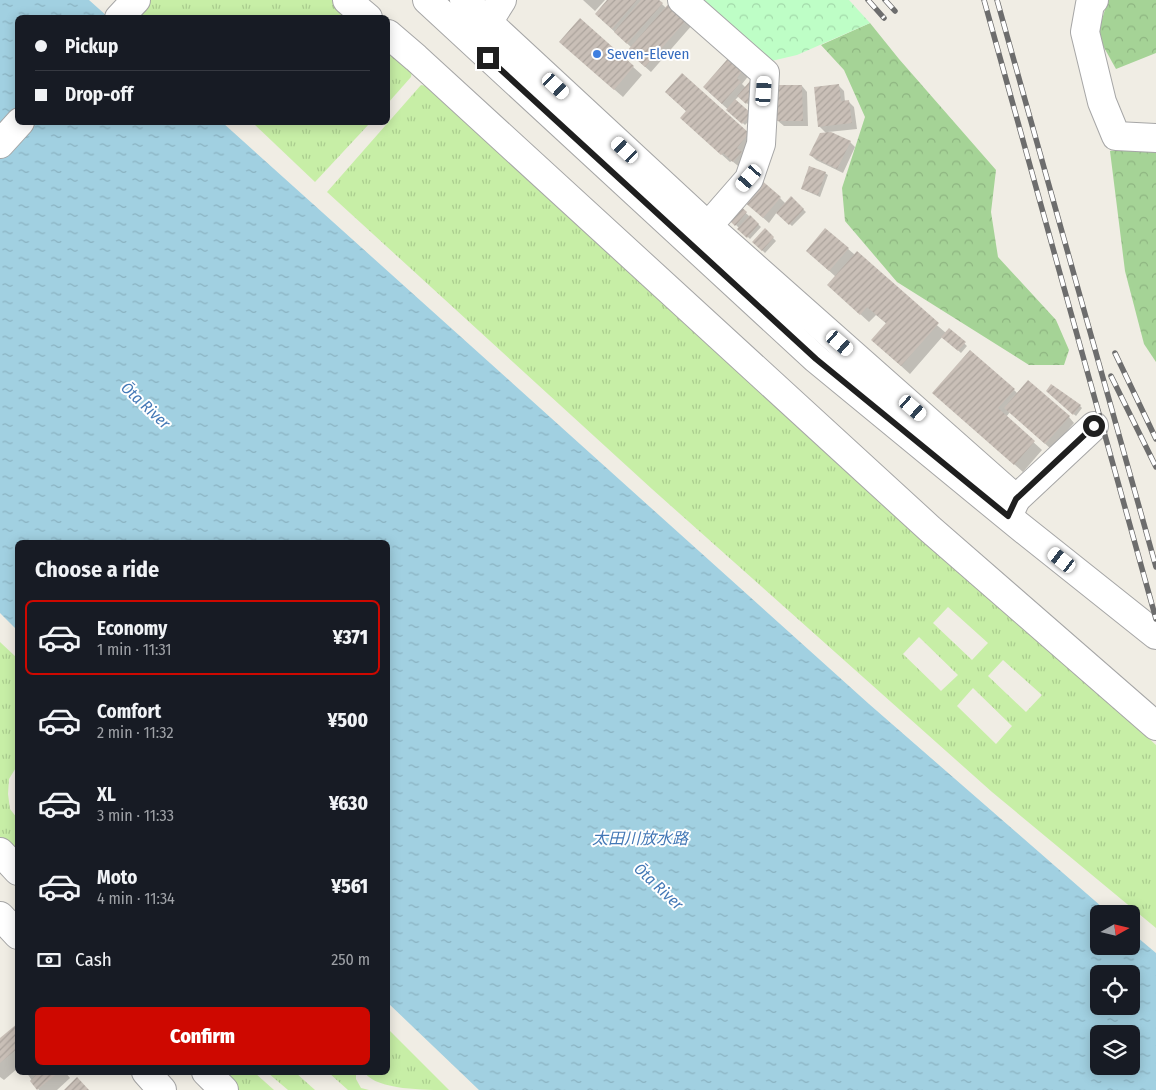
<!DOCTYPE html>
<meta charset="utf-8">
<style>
body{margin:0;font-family:"Fira Sans Condensed","Noto Sans JP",sans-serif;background:#242831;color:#f1f3f6;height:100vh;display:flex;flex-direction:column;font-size:19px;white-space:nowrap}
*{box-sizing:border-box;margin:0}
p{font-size:16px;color:#9ea1a6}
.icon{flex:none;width:28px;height:28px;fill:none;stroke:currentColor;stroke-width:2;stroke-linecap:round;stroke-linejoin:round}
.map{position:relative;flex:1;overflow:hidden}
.panel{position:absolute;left:15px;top:540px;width:375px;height:535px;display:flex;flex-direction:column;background:#171b24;border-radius:8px;box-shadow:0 2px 12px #0003}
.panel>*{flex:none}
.guide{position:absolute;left:15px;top:15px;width:375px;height:110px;border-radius:8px;box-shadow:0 2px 12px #0003;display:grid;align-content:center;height:110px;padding:0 20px;background:#171b24}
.needle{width:32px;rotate:82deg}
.buttons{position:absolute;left:1090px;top:905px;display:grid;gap:10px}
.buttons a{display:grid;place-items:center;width:50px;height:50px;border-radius:8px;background:#171b24;box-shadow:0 2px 12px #0003;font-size:25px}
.end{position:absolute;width:22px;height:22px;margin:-11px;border:6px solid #1f1f1f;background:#fff;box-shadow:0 0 0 2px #fff}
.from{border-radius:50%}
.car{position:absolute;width:15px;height:30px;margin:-15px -8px;border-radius:6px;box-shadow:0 0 4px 1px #0007;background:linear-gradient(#fff 24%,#345 0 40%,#fff 0 76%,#345 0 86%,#fff 0)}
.guide b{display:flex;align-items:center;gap:18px;height:48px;font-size:19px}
.guide b+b{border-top:1px solid #363941}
.guide i{width:12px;height:12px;background:#f1f3f6}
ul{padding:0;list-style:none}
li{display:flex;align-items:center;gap:15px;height:75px;margin:0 10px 8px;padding:0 10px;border:2px solid transparent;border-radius:8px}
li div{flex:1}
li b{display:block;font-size:19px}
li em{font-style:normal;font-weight:800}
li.active{border-color:#ce0800}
li>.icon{width:45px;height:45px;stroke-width:1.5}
h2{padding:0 20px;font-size:22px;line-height:60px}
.pay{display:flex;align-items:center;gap:12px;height:55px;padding:0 20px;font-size:19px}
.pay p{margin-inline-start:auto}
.primary-button{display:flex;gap:10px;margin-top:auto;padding:10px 20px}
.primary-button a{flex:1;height:58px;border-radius:8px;background:#ce0800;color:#fff;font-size:20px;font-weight:800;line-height:58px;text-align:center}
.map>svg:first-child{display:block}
</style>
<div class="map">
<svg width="1156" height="1090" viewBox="0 0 1156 1090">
<defs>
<pattern id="grass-tufts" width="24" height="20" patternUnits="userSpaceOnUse" patternTransform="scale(1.25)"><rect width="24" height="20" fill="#c7eea6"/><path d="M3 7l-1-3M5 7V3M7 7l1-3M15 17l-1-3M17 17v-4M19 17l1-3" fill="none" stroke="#aacc8e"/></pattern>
<pattern id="forest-crowns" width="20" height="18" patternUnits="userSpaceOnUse" patternTransform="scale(1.25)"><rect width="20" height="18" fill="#a5d396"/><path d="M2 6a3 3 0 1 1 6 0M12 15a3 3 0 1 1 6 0" fill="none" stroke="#8eb581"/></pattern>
<pattern id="park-crowns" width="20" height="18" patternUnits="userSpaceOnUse" patternTransform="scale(1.25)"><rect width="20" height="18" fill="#befec6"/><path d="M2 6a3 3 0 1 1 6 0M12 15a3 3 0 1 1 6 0" fill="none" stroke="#a3d9aa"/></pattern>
<pattern id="water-ripples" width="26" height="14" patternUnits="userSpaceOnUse" patternTransform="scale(1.25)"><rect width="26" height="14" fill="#a1d0e1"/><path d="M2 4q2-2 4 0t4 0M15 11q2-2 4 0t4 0" fill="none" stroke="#8ab2c1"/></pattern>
<pattern id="building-hatch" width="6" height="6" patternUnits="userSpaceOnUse" patternTransform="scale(1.25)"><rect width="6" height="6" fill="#c9bfb7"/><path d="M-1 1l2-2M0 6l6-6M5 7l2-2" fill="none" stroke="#aca49d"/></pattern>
</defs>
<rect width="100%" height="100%" fill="#f0ede4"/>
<g fill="url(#grass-tufts)" fill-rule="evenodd">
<polygon points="124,0 338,0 358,17 143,17"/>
<polygon points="388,43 413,66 411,77 388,103"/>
<path d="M 421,85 L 443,89 L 975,581 L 1156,745 L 1156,928 L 992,792 L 652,489 L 327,192 ZM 948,607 L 988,643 L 972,660 L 933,623 ZM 919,637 L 958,675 L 941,691 L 903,654 ZM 1003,660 L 1042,695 L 1026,712 L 988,676 ZM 973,688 L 1012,726 L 996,744 L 957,706 Z"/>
<polygon points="253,123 370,123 315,182"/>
<polygon points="0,642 17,658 17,766 9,779 8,794 10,809 17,818 17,858 0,839"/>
<path d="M 388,1029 L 449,1090 C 426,1090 377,1090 365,1073 L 388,1072 Z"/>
<polygon points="214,1073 255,1073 274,1090 230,1090"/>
<polygon points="268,1073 296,1073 315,1090 288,1090"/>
<polygon points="329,1073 356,1073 356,1079 361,1088 369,1090 348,1090"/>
</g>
<g fill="url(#forest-crowns)">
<polygon points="1108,0 1156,0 1156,53 1116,69 1097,35"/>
<polygon points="870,23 899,59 996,170 991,212 998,257 1056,320 1069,350 1064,365 1029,365 897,282 845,221 842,188 865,117 844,70 821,45"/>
<polygon points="1156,145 1156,362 1144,344 1125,271 1110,151"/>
</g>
<polygon fill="url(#park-crowns)" points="693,0 849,0 870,23 797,55 767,62"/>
<path fill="url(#water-ripples)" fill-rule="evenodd" d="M 0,0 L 89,0 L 108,17 L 18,18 L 18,122 L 223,123 L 869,704 L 1110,914 L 1099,914 L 1099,946 L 1131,946 L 1131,932 L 1156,953 L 1156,1090 L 479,1090 L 388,1003 L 388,542 L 18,542 L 17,630 L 0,613 ZM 1099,974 L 1131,974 L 1131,1006 L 1099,1006 ZM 1099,1034 L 1131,1034 L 1131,1066 L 1099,1066 Z"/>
<g fill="#0003">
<polygon points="583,0 605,0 595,11"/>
<polygon points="609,0 658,0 666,8 693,24 651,72 634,57 632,48 602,20"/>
<polygon points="580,19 642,75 623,97 569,50"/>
<polygon points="731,56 750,74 742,84 746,88 760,92 749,105 739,96 735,100 753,117 745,125 710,93"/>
<polygon points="682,75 757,143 742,169 732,161 730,162 690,126 687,112 666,92"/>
<polygon points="838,85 844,91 845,102 849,102 854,107 857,129 828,132 850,142 855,147 843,173 816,160 811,155 827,134 819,126"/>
<polygon points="802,86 807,92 808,126 784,126 778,121"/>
<polygon points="825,173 828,175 820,197 802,189"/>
<polygon points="780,198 786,204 791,198 806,212 792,226 777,212 769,223 750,206"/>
<polygon points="737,205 761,227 750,239 727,216"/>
<polygon points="765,230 776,241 765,253 754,242"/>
<polygon points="826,230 946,333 949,329 967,346 961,353 943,336 910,374 881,348 887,324 876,315 869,322 837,293 836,277 813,256"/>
<polygon points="1014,390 1018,394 1069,417 1074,423 1051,449 1010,412 1006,417 1042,450 1023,472 942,401"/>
<polygon points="1047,391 1080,406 1082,408 1076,416"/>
<polygon points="18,1025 18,1068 4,1080 0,1077 0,1040"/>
<polygon points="26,1072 65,1072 70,1078 57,1090 39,1090"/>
</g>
<g fill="url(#building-hatch)">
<polygon points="607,0 637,0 612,29 595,14"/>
<polygon points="641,0 659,0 663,3 627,44 614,32"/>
<polygon points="671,1 689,17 645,67 627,51"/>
<polygon points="580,18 634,66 614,90 559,42"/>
<polygon points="731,55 745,67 737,78 741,82 722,104 703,87"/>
<polygon points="682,73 749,133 737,148 742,152 733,162 723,153 721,155 680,118 686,111 665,92"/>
<polygon points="750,81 758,89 746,104 737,96"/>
<polygon points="839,84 841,101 849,100 852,123 818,127 814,87"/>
<polygon points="777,85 802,85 803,121 777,121"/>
<polygon points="735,99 752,114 742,124 726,110"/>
<polygon points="831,132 851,141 837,169 809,155 820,133"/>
<polygon points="809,166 826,172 818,195 801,189"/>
<polygon points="761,180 781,197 763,218 743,201"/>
<polygon points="791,196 804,209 789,225 776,213"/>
<polygon points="737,203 747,212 735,226 725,216"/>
<polygon points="750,215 759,224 747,238 737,229"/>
<polygon points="765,228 774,237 762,251 752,242"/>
<polygon points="825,228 849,248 829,271 806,251"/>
<polygon points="857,251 939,323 901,366 871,340 886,323 867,307 860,315 827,285"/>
<polygon points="949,328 966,342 958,351 941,337"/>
<polygon points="970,350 1015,389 998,408 1035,441 1014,465 932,393"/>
<polygon points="1028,380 1070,416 1045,444 1004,408"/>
<polygon points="1051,384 1081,405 1073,415 1046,391"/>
<polygon points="18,1023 18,1048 0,1063 0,1038"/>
<polygon points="39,1072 59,1072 37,1090 30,1081"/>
<polygon points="77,1077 89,1090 64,1090"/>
</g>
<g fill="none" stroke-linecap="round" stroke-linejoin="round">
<g stroke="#a6a6a6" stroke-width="30">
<g id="minor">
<polyline points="347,0 368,18"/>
<polyline points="427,0 816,359 1018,525 1156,635"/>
<polyline points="464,0 708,226 1016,499 1011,510"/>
<polyline points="682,0 765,73 761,144 749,179 708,226"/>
<polyline points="1094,0 1090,4 1085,32 1102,102 1116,136 1156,138"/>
<polyline points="119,18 136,0"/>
<polyline points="388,34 416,58 930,529 1156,726"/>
<polyline points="479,37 502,0"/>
<polyline points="0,144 20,122"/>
<polyline points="1016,499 1094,426"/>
<polyline points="0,852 18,871"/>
<polyline points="0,916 18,935"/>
<polyline points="146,1072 162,1090"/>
<polyline points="206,1072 224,1090"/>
</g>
</g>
<use href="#minor" stroke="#fff" stroke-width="28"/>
<g stroke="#6d6d6d" stroke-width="5.5">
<g id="rail">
<polyline points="868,0 884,18"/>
<polyline points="885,0 895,11"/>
<polyline points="984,0 1156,619"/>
<polyline points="997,0 1156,567"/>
<polyline points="1115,353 1156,439"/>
<polyline points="1111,376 1156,467"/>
</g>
</g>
<use href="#rail" stroke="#fff" stroke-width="4" stroke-dasharray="11" stroke-linecap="butt"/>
</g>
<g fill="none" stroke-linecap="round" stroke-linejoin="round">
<polyline stroke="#1f1f1f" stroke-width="6" points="488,58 816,359 1008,516 1016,499 1094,426"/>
</g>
<circle fill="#3f7fe0" stroke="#fff" stroke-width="2" cx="597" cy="54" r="5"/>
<g text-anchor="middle" stroke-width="4" stroke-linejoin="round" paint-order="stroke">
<g font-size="15" fill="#366cbe" stroke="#fff" text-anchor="start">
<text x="607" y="59">Seven-Eleven</text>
</g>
<g font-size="16" font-style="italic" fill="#4378b6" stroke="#fff">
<text transform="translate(146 405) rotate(43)" y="6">Ōta River</text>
<text x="640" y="844">太田川放水路</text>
<text transform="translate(659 886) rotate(43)" y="6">Ōta River</text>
</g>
</g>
</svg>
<div class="buttons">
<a><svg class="needle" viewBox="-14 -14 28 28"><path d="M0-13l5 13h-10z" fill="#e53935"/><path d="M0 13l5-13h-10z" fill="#9ea1a6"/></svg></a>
<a><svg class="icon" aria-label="locate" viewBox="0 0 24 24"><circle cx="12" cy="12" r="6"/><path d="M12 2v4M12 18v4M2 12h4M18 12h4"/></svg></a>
<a><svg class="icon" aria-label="layers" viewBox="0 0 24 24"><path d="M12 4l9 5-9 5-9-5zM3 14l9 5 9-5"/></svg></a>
</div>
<i class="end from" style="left:1094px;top:426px"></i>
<i class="end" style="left:488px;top:58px"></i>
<i class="car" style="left:556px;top:86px;rotate:133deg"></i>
<i class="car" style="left:764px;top:91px;rotate:4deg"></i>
<i class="car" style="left:625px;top:150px;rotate:313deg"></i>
<i class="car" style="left:749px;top:178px;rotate:221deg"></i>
<i class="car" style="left:840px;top:343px;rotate:131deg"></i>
<i class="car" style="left:913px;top:408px;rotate:131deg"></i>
<i class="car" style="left:1062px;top:560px;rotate:308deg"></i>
<div class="guide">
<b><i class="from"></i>Pickup</b>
<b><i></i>Drop-off</b>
</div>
<section class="panel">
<h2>Choose a ride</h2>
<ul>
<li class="active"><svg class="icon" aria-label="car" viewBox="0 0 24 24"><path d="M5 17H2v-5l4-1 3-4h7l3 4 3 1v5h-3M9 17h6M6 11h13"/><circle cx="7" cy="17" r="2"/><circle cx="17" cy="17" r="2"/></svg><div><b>Economy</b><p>1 min · 11:31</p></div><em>¥371</em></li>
<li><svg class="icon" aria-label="car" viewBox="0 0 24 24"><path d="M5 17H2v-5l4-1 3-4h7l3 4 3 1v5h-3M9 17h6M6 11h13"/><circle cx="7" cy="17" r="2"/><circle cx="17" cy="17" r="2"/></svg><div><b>Comfort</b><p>2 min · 11:32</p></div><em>¥500</em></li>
<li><svg class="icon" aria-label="car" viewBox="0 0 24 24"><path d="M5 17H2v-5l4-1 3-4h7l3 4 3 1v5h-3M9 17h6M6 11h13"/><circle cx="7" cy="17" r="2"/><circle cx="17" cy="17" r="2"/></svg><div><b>XL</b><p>3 min · 11:33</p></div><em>¥630</em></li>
<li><svg class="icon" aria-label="car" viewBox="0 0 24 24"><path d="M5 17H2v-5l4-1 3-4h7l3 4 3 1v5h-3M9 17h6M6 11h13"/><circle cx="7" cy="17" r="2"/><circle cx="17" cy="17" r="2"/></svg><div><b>Moto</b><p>4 min · 11:34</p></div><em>¥561</em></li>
</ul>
<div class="pay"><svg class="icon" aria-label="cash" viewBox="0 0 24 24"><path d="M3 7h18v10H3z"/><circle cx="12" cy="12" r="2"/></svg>Cash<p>250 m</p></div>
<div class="primary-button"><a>Confirm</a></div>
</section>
</div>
